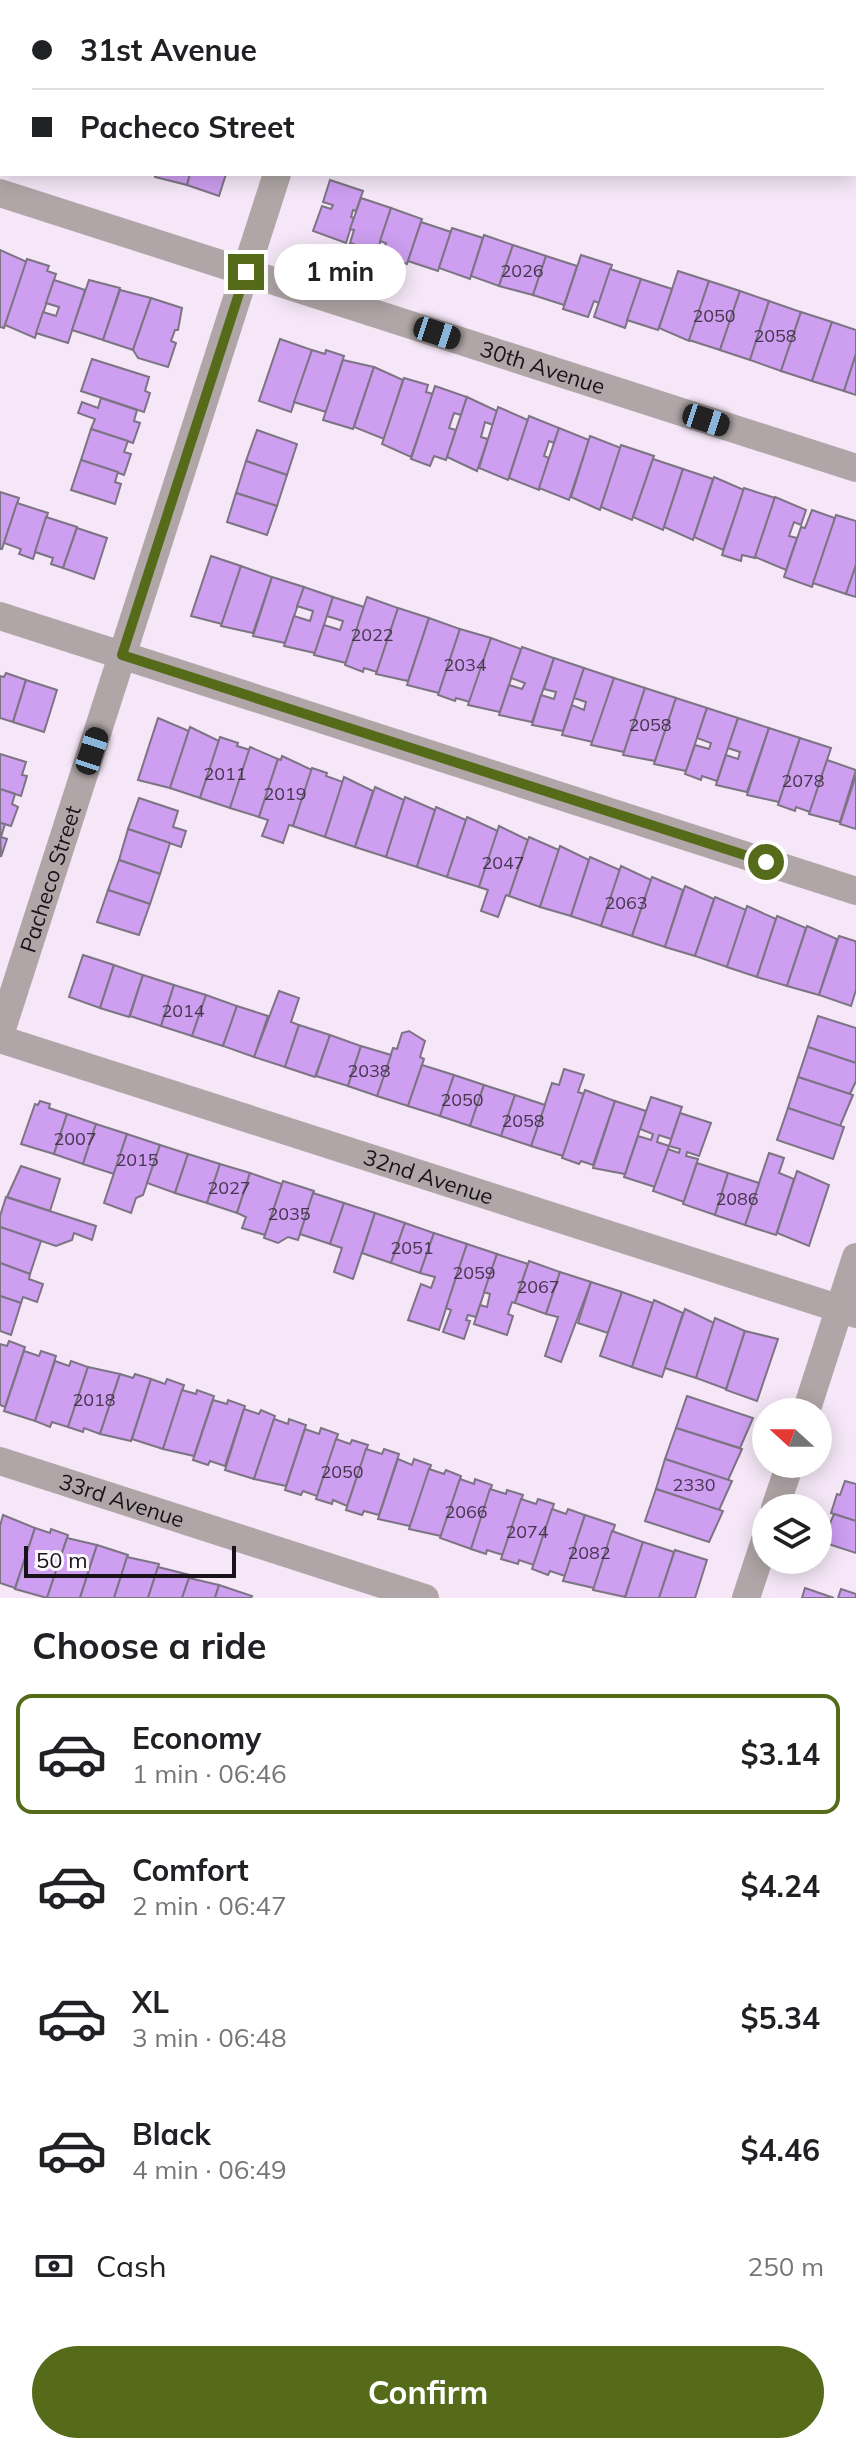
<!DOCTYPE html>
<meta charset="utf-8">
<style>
body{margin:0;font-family:Mulish,sans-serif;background:#f2f2f2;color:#202124;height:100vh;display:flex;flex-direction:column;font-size:30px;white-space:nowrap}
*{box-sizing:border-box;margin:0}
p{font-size:26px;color:#757577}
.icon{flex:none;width:44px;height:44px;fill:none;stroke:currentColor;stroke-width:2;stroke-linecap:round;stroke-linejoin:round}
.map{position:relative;height:1598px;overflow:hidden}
.side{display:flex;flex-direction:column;background:#fff;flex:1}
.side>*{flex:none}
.banner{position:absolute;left:0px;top:0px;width:856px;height:176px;box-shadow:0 4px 20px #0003;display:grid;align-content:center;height:176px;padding:0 32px;background:#fff}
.needle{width:52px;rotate:291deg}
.buttons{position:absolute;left:752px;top:1398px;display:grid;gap:16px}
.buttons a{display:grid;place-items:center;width:80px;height:80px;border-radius:50%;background:#fff;box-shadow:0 4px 20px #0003;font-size:40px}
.scale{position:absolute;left:24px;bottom:20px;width:212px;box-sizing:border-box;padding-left:8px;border:4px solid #181319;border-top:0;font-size:22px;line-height:28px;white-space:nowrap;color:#181319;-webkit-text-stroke:6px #fdf8fe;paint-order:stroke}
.end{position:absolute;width:36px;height:36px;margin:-18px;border:10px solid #566b19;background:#fff;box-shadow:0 0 0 4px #fff}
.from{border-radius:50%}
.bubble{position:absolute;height:56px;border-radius:28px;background:#fff;box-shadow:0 4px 20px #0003;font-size:26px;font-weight:700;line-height:56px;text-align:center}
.car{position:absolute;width:24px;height:48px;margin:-24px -12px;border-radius:10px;box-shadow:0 0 6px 2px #0007;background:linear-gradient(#222 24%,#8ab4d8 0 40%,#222 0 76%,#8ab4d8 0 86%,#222 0)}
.banner b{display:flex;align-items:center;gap:28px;height:76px;font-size:30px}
.banner b+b{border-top:2px solid #e0e0e0}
.banner i{width:20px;height:20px;background:#202124}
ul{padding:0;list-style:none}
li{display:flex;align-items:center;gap:24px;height:120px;margin:0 16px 12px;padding:0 16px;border:4px solid transparent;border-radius:16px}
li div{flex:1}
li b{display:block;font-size:30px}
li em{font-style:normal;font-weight:700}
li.selected{border-color:#566b19}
li>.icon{width:72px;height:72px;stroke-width:1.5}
h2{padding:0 32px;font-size:36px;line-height:96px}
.pay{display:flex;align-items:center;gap:20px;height:88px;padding:0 32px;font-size:30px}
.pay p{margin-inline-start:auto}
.primary-button{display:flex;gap:16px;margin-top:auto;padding:16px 32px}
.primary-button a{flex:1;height:92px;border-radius:48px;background:#566b19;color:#fff;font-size:32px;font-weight:700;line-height:92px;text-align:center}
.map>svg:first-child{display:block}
</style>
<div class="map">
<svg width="856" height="1598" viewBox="0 0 856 1598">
<rect width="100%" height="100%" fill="#f5e7f7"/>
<g fill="#ce9ef1" stroke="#7c7483" stroke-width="2">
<polygon points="219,0 279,0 218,2"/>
<polygon points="395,0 458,0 457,2"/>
<polygon points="492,0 526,0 492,2"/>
<polygon points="0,41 2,42 1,125 0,125"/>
<polygon points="854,99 856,100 854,144"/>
<polygon points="155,174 190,174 187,185 155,177"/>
<polygon points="190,174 226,174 219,196 187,185"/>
<polygon points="330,180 363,191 356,211 353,210 351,217 354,218 346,243 313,231 322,206 331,209 333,205 323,202"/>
<polygon points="361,198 391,208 376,255 353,247 354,244 350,243 354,230 350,229"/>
<polygon points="391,208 422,219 407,264 381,255 386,243 380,241"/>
<polygon points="421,222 451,232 438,271 408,261"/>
<polygon points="452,228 483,238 470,279 439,268"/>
<polygon points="484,235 513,245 499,286 471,276"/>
<polygon points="513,245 546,256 533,295 499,286"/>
<polygon points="0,250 27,262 4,328 0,327"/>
<polygon points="581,255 612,265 599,303 594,301 588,317 563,309"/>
<polygon points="546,256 577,266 564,305 533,295"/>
<polygon points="27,259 49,266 47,271 56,274 35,338 5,325"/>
<polygon points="610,269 641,279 625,328 594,317"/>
<polygon points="678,271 709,281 689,341 659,328"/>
<polygon points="641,279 672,289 658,330 627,320"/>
<polygon points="54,280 85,290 68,343 36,333 43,312 56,316 59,307 46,303"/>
<polygon points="89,280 120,288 103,340 72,330"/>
<polygon points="709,281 740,291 720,350 689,340"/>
<polygon points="120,290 151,298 133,350 103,340"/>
<polygon points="740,291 769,301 750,360 720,350"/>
<polygon points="151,298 182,308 178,330 175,330 171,341 176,343 168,367 138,358 133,350"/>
<polygon points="769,301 801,312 781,371 750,360"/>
<polygon points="801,312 832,322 812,381 781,371"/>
<polygon points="832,322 856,330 856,354 844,391 812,381"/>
<polygon points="280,339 312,350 291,412 259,401"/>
<polygon points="312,350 325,354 326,350 344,356 326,412 294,402"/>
<polygon points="856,354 856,395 844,391"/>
<polygon points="92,359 149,377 145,391 150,393 144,412 81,391"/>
<polygon points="343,360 374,367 353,429 323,420"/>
<polygon points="374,367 403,380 384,439 354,427"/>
<polygon points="404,378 428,385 426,392 433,394 411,457 382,444"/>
<polygon points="435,386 467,397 461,415 454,413 449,428 456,430 446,460 434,456 430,466 411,459"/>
<polygon points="467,397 497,411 493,425 485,422 481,437 488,439 477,471 447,457"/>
<polygon points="101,398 137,410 134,421 140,423 133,443 91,429 95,419 78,413 82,402 98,408"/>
<polygon points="498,407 528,420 508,480 479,468"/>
<polygon points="529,416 559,428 554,443 549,441 544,456 549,458 539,490 509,478"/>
<polygon points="559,428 589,440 569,500 539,488"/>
<polygon points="91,429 128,441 124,452 131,454 124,475 81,460"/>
<polygon points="257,430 297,444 287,475 246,461"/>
<polygon points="590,436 621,448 600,510 571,497"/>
<polygon points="621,445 654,456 632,520 601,507"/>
<polygon points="653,459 683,469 663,530 633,517"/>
<polygon points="81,460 118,472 115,482 121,484 115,504 71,490"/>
<polygon points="246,461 287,475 277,506 236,493"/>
<polygon points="683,469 713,479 693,540 664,527"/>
<polygon points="714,477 744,490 723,550 694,537"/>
<polygon points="744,488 775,498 755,558 742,555 741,561 722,555"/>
<polygon points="0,492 19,498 2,549 0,549"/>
<polygon points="236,493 277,506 267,535 227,522"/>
<polygon points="775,497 806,510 801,525 794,522 789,536 797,538 786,570 755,557"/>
<polygon points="17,503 48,513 33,559 19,554 21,549 4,543"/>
<polygon points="812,510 835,518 812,587 784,577 801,527 805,528"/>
<polygon points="836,515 856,521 856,565 846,594 813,583"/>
<polygon points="46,517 77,527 63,568 51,564 53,558 35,552"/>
<polygon points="77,528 107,538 94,579 63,568"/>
<polygon points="211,556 241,566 222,624 191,616"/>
<polygon points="856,565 856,597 846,594"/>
<polygon points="241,566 272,577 253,633 221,626"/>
<polygon points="272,577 304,587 285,643 253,636"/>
<polygon points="304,587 333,597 315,653 284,646 294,616 310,621 313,611 297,606"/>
<polygon points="333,597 364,607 346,663 314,655 324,625 340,630 343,621 327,616"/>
<polygon points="367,597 398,608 377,672 364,668 363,672 345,665"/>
<polygon points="398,608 429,618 408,681 376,674"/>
<polygon points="429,618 460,629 439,693 407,685"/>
<polygon points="460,629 491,638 470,702 456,698 455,701 438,695"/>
<polygon points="491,638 521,649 500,712 468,705"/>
<polygon points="522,647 554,658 532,722 499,715 509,685 522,689 525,683 511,678"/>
<polygon points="554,658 584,668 563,731 532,725 541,695 554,699 556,692 544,689"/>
<polygon points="584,668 614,678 593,742 562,735 572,705 584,710 586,702 574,698"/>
<polygon points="6,673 26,680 13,722 0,718 0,676 4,677"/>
<polygon points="614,678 645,688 624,752 591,745"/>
<polygon points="26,680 57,690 44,732 13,722"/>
<polygon points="645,688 676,698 655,761 623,755"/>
<polygon points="676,698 707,708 686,771 654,764"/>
<polygon points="707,708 738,718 717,781 702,776 701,780 685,774 695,745 709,749 711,743 697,738"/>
<polygon points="158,718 189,731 170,788 138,780"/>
<polygon points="738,718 769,728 747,792 716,785 726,755 738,759 740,752 728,748"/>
<polygon points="190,727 219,741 200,798 170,788"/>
<polygon points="769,728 800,738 779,802 747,795"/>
<polygon points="220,737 238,743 237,746 250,750 230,808 200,798"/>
<polygon points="800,738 831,748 810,812 796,807 795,811 778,805"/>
<polygon points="250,747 278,759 259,817 230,808"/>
<polygon points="0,754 26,762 22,775 27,776 21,796 0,789"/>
<polygon points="282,756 312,770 293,826 289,825 283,843 262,836 268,820 259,817 278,759 281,760"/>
<polygon points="827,760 856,770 840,822 809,814"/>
<polygon points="312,768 327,773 326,776 343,782 325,837 293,826"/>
<polygon points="856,775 856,829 840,824"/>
<polygon points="344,777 373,791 355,847 325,837"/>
<polygon points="375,787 404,800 386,857 355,847"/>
<polygon points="0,789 15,794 12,804 18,807 11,826 0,823"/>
<polygon points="405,797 435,810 417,867 386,857"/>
<polygon points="139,798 178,811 173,827 186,831 181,847 128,829"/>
<polygon points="436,807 466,820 447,877 417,867"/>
<polygon points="467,817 498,831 479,887 447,877"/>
<polygon points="0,823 5,824 1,837 7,839 1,857"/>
<polygon points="499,826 528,840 509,896 506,895 498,917 481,911 488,890 479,887"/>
<polygon points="128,829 170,843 160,874 119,860"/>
<polygon points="529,837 559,850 540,907 509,896"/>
<polygon points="560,846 589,860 571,916 540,907"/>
<polygon points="590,857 620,870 601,926 571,916"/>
<polygon points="119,860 160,874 150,904 108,890"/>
<polygon points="621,866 651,880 632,936 601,926"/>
<polygon points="652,877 683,890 665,947 632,936"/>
<polygon points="685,886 714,899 695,956 665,947"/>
<polygon points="108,890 150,904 139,935 97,922"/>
<polygon points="715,897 746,910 727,967 695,956"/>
<polygon points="747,906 776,919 757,977 727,967"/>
<polygon points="777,916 806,928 787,986 757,977"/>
<polygon points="807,926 837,939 819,995 787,986"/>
<polygon points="839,936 855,941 856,944 856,990 851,1006 819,995"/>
<polygon points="83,955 114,965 100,1008 69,997"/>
<polygon points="114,965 143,975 129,1017 100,1008"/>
<polygon points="143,975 174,985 161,1026 130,1016"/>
<polygon points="174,985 206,995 192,1036 161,1026"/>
<polygon points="279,991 299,998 291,1022 299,1025 285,1067 254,1057"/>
<polygon points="206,995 237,1006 223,1046 192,1036"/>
<polygon points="237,1006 268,1016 254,1057 223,1046"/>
<polygon points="818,1016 856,1028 856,1063 808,1047"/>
<polygon points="299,1025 330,1035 315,1077 285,1067"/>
<polygon points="409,1031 425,1041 420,1057 424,1059 408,1106 377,1096 393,1048 397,1049 402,1033"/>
<polygon points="330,1035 361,1046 348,1086 316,1076"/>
<polygon points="361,1046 391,1055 377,1096 348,1086"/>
<polygon points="808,1047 856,1063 856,1081 850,1094 798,1077"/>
<polygon points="422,1065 454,1075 440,1116 408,1106"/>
<polygon points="564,1069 584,1075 578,1092 584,1094 563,1156 531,1146 552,1083 559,1085"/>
<polygon points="454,1075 484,1085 470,1126 440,1116"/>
<polygon points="798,1077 853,1095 840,1126 788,1108"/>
<polygon points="484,1085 515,1095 501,1136 470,1126"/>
<polygon points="585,1090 615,1101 593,1165 581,1161 579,1164 562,1158"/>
<polygon points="515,1095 545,1105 531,1146 501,1136"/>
<polygon points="651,1097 682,1107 671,1139 659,1135 657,1142 669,1146 655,1187 624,1177 638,1136 651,1140 653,1134 640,1129"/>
<polygon points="40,1101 50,1104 49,1108 67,1114 54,1154 21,1144 35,1104 38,1105"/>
<polygon points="615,1101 646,1111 625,1174 593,1168"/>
<polygon points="788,1108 844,1127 833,1159 777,1140"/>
<polygon points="680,1113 711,1123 699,1156 687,1152 686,1156 698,1159 684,1202 653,1191 668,1149 679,1153 680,1149 669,1146"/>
<polygon points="67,1114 96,1124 83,1164 54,1154"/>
<polygon points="96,1124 127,1134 114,1174 83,1164"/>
<polygon points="127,1134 160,1145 143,1195 136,1198 131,1213 104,1203"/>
<polygon points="160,1145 188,1154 175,1193 147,1183"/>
<polygon points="769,1153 784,1158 779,1173 794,1179 776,1235 745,1225"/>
<polygon points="188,1154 220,1164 207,1203 175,1193"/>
<polygon points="697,1163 728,1173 715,1215 683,1204"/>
<polygon points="220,1164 250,1173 237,1213 207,1203"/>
<polygon points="21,1166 60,1179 50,1211 7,1197"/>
<polygon points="797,1171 829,1185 809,1246 777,1233"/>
<polygon points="250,1173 282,1184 265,1235 242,1228 246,1217 237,1213"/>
<polygon points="728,1173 759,1183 745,1225 715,1215"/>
<polygon points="283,1181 314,1191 298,1240 288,1237 278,1243 264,1238"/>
<polygon points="313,1193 344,1203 330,1244 300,1234"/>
<polygon points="6,1197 96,1226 92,1240 74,1233 72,1240 56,1246 0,1227 0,1216"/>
<polygon points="344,1203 375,1213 353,1279 334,1272 342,1248 330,1244"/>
<polygon points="375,1213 405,1223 391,1263 362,1253"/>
<polygon points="405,1223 434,1233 420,1273 391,1263"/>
<polygon points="0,1227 41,1241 30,1274 0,1263"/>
<polygon points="434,1233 467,1244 439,1330 408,1320 421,1284 431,1288 435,1277 420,1273"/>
<polygon points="467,1244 497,1254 476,1317 468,1315 466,1320 470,1321 464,1339 443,1332 451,1310 446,1308"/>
<polygon points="497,1254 528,1264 515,1303 512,1302 508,1314 513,1316 507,1335 474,1324 480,1305 487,1307 490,1294 484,1292"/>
<polygon points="529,1261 560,1272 546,1314 515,1303"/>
<polygon points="0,1263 30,1274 29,1279 43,1284 37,1302 23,1297 21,1303 0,1296"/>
<polygon points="560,1272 591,1282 561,1362 545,1356 558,1317 546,1314"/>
<polygon points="591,1282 622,1292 608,1333 578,1323"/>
<polygon points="622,1292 653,1303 632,1367 600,1356"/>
<polygon points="0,1296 21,1303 11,1335 0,1331"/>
<polygon points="654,1300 683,1313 662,1377 632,1367"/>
<polygon points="685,1309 714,1323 696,1378 665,1368"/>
<polygon points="715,1318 745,1331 726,1389 696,1378"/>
<polygon points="745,1331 778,1339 757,1401 726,1390"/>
<polygon points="9,1341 25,1347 5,1407 0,1405 0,1344 7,1346"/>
<polygon points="24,1351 39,1356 41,1351 56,1356 35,1421 4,1411"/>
<polygon points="55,1361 69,1366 71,1361 88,1367 68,1427 52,1422 50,1427 35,1421"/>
<polygon points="88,1367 120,1374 100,1434 84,1428 83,1432 68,1427"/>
<polygon points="120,1374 133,1378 135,1374 151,1379 131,1441 100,1434"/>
<polygon points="151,1379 165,1384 167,1379 184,1385 163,1449 132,1439"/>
<polygon points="182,1390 196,1394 197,1390 214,1396 194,1456 163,1449"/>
<polygon points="687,1396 753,1418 740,1448 676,1428"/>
<polygon points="213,1400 227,1404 228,1400 245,1406 225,1466 210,1461 208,1465 193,1460"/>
<polygon points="244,1409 259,1414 261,1410 275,1416 254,1479 225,1470"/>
<polygon points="274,1419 288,1424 289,1419 306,1425 286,1486 254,1479"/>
<polygon points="321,1428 338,1434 317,1496 303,1491 301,1495 285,1490 305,1429 319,1434"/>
<polygon points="676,1428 742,1449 728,1480 665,1459"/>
<polygon points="336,1439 350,1444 352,1440 368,1445 347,1506 333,1500 332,1504 316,1499"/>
<polygon points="366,1449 382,1454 384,1449 399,1454 379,1515 364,1511 362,1515 346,1510"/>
<polygon points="398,1459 412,1465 414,1459 431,1465 410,1526 378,1519"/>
<polygon points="665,1459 732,1481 719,1510 656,1489"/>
<polygon points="429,1469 444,1474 446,1470 461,1476 441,1536 409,1529"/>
<polygon points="460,1479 474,1484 475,1479 492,1485 471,1549 440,1538"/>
<polygon points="845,1481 856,1484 856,1521 831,1513 837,1494 840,1495"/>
<polygon points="490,1489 506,1494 507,1490 523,1495 503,1555 487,1550 486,1554 471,1549"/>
<polygon points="656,1489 723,1511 709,1542 645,1521"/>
<polygon points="521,1499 536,1504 538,1499 554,1504 534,1565 519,1560 518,1564 501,1559"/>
<polygon points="552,1509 566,1514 568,1509 585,1515 565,1576 550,1571 548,1575 532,1569"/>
<polygon points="834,1514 856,1521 856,1553 822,1542"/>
<polygon points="3,1515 35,1528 15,1588 0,1583 0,1526"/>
<polygon points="585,1515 615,1525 594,1588 563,1581"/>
<polygon points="35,1528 50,1533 51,1529 68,1535 47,1598 15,1589"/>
<polygon points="612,1531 643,1542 625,1597 593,1590"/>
<polygon points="67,1538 97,1545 80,1598 47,1598"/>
<polygon points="643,1542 674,1552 659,1598 625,1598"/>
<polygon points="97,1545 128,1555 114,1598 80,1598"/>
<polygon points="675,1550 707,1560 695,1598 659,1598"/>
<polygon points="127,1557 159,1564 148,1598 114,1598"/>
<polygon points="158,1567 190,1575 182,1598 148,1598"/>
<polygon points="189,1578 219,1585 215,1598 182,1598"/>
<polygon points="219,1585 252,1596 251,1598 215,1598"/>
<polygon points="805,1588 834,1598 802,1598"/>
<polygon points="841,1589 856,1594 856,1598 838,1598"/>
</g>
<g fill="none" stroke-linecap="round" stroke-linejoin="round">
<g stroke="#b0a6a7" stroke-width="28">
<polyline points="716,0 722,2"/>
<polyline points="332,2 333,0"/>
<polyline points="854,44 856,45"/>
<path id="s1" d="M 0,193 L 856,468"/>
<polyline points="0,616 856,891"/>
<path id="s2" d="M 0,1035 L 277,174"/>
<path id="s3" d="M 0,1039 L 856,1314"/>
<polyline points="806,1412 856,1257"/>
<path id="s4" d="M 0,1461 L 425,1598"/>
<polyline points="775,1508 790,1464"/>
<polyline points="746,1598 766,1537"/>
</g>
</g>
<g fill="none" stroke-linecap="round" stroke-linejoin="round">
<polyline stroke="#566b19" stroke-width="10" points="246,272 122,655 766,862"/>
</g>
<g text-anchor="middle" stroke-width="8" stroke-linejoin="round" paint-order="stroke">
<g font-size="18" fill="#46364f">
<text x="522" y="277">2026</text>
<text x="714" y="322">2050</text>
<text x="775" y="342">2058</text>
<text x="372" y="641">2022</text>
<text x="465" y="671">2034</text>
<text x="650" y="731">2058</text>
<text x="225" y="780">2011</text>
<text x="803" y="787">2078</text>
<text x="285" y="800">2019</text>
<text x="503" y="869">2047</text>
<text x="626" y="909">2063</text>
<text x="183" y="1017">2014</text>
<text x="369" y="1077">2038</text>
<text x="462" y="1106">2050</text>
<text x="523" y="1127">2058</text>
<text x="75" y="1145">2007</text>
<text x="137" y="1166">2015</text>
<text x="229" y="1194">2027</text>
<text x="737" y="1205">2086</text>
<text x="289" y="1220">2035</text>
<text x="412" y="1254">2051</text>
<text x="474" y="1279">2059</text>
<text x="538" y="1293">2067</text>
<text x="94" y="1406">2018</text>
<text x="342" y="1478">2050</text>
<text x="694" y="1491">2330</text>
<text x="466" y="1518">2066</text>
<text x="527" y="1538">2074</text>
<text x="589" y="1559">2082</text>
</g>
<g font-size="22" fill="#181319" stroke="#fdf8fe">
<text dy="8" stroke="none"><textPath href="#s1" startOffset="570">30th Avenue</textPath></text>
<text dy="8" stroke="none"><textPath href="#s2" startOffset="164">Pacheco Street</textPath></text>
<text dy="8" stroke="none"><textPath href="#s3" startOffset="450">32nd Avenue</textPath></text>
<text dy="8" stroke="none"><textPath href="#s4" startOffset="128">33rd Avenue</textPath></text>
</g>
</g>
</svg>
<div class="buttons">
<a><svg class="needle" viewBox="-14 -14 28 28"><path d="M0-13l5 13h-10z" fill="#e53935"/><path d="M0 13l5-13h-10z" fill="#757577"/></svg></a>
<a><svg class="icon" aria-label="layers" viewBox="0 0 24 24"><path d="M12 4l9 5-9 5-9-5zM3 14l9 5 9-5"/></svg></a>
</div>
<div class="scale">50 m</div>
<i class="end from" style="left:766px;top:862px"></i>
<i class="end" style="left:246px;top:272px"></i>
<div class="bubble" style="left:274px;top:244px;width:132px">1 min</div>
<i class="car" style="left:437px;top:333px;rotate:108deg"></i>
<i class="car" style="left:706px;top:420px;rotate:108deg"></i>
<i class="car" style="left:92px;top:751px;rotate:18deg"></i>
<div class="banner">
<b><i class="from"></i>31st Avenue</b>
<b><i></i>Pacheco Street</b>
</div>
</div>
<section class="side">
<h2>Choose a ride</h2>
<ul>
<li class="selected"><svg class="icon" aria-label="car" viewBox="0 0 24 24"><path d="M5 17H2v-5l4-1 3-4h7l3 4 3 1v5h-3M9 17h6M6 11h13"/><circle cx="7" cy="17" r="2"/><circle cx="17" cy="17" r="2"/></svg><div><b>Economy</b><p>1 min · 06:46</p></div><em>$3.14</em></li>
<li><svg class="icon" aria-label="car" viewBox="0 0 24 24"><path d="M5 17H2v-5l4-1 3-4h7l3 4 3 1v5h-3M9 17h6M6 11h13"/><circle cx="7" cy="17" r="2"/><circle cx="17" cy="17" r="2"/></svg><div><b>Comfort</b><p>2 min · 06:47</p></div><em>$4.24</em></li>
<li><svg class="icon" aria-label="car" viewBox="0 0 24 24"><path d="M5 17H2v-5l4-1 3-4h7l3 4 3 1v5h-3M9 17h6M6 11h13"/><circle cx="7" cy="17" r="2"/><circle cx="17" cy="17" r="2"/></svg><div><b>XL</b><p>3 min · 06:48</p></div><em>$5.34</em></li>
<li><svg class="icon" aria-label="car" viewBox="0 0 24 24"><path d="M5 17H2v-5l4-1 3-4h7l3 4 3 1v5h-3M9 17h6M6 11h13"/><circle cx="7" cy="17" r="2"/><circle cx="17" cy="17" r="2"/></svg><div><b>Black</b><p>4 min · 06:49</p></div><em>$4.46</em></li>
</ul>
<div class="pay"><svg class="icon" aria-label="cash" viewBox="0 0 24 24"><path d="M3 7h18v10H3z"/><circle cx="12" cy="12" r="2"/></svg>Cash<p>250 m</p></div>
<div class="primary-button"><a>Confirm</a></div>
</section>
